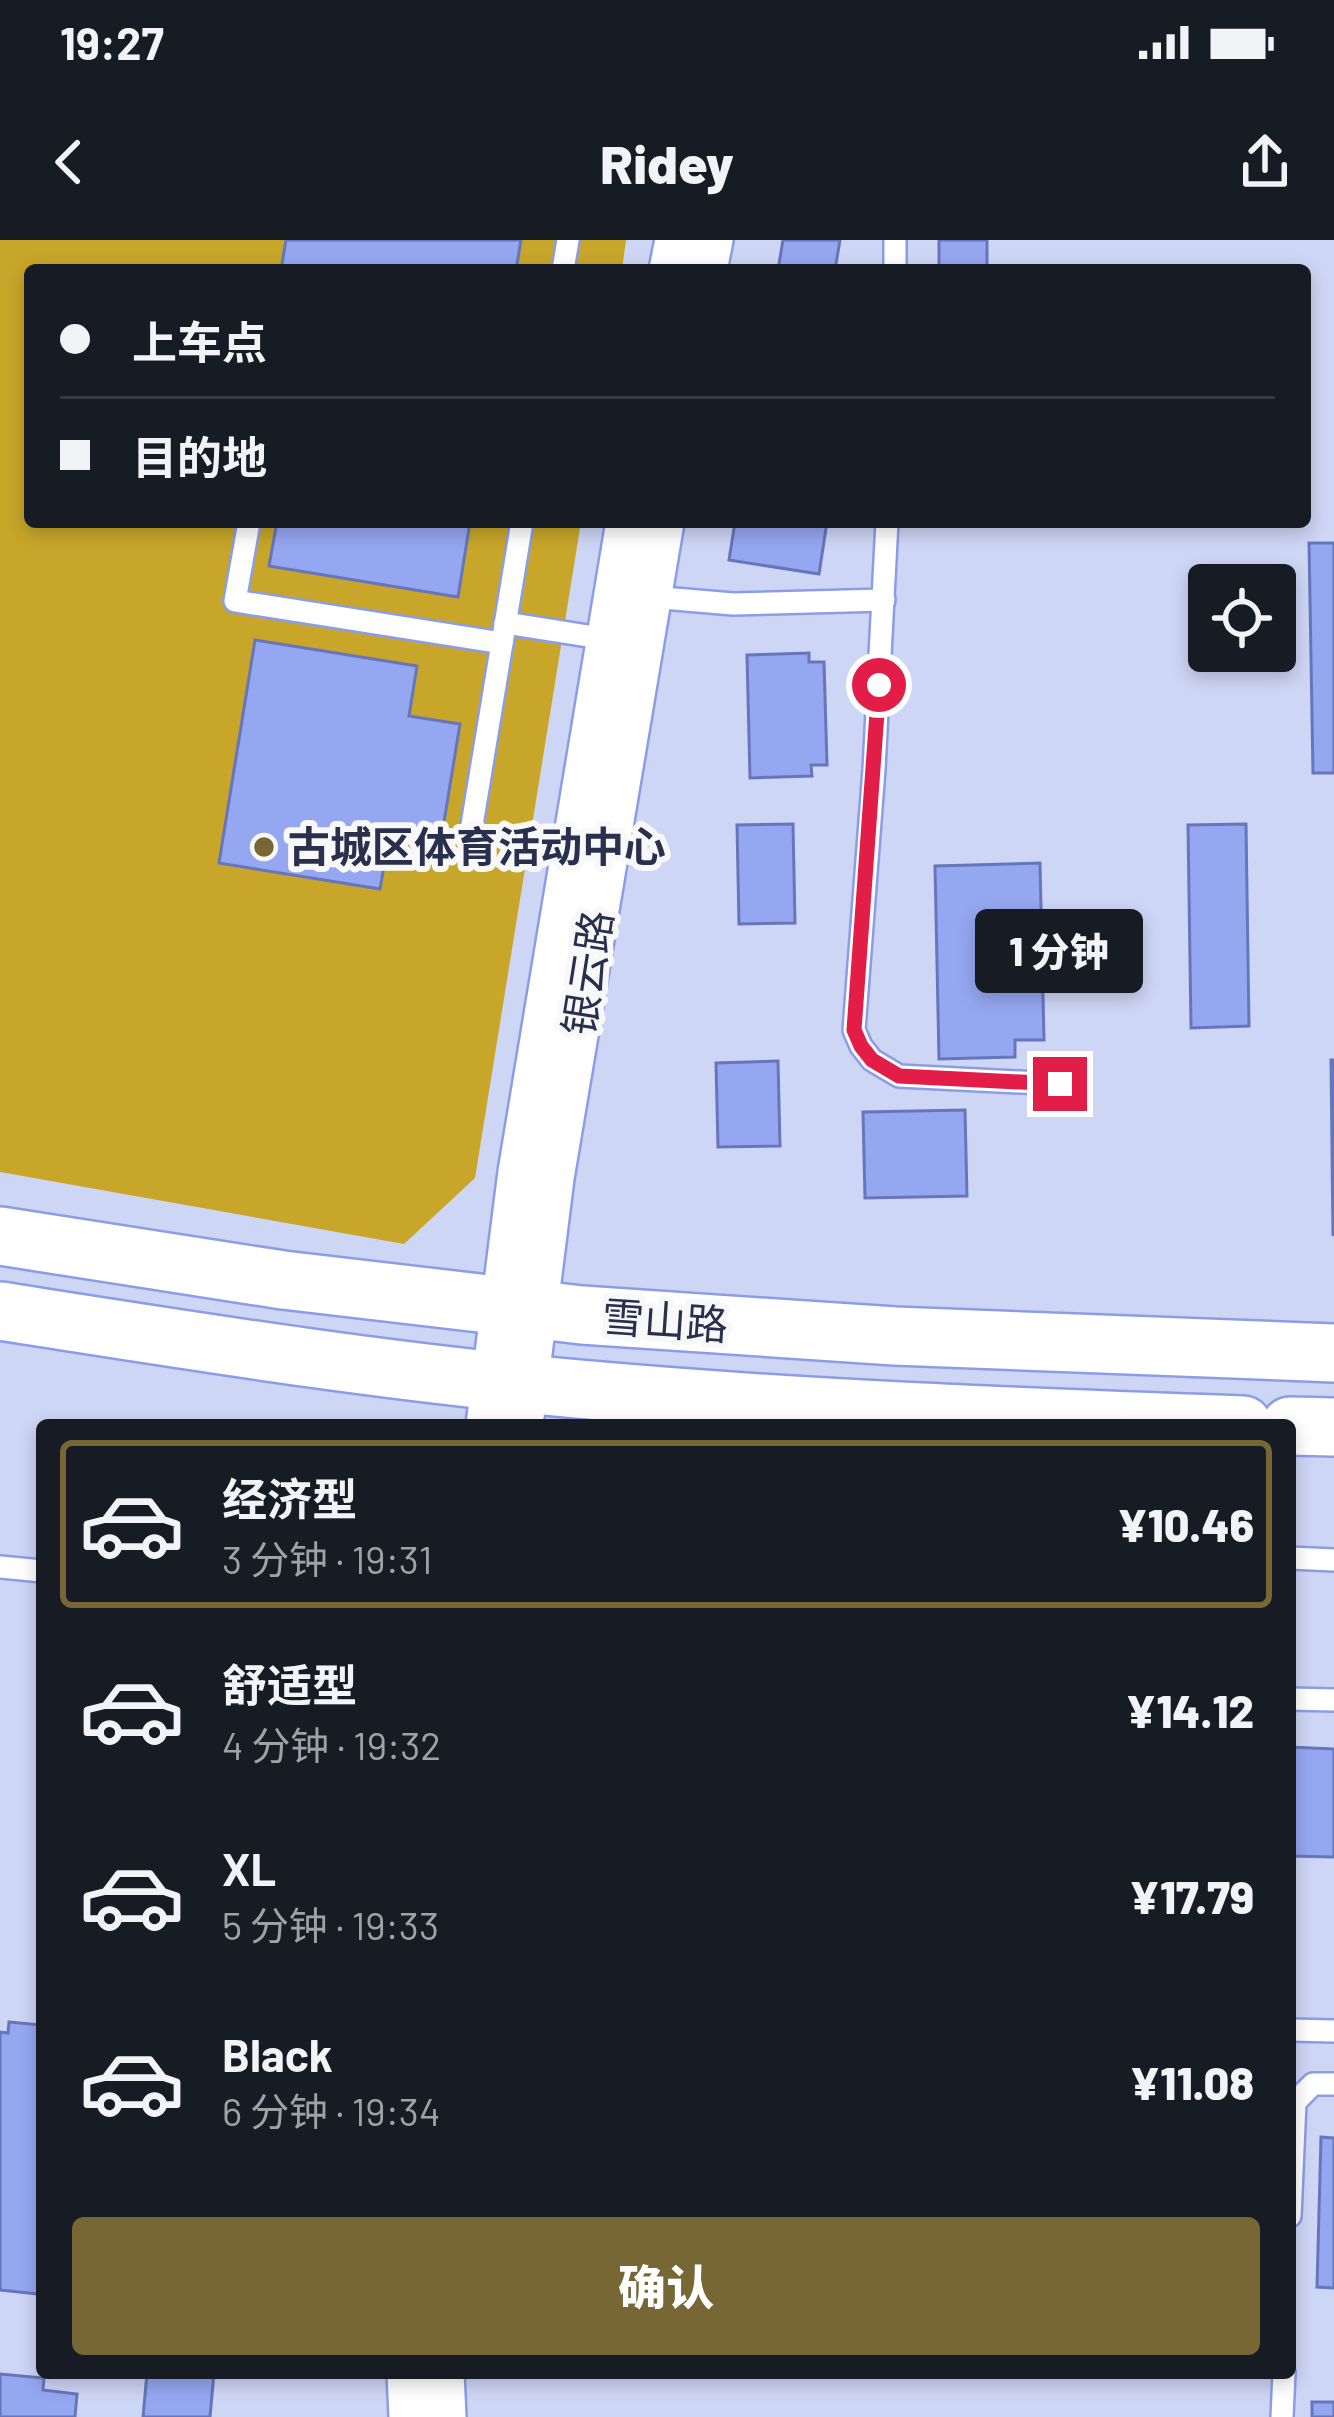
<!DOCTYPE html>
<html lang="zh">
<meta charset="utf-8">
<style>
body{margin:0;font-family:Barlow,"Noto Sans SC",sans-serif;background:#20242c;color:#f1f3f6;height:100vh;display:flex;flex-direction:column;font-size:45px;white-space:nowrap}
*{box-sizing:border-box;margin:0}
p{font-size:39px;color:#9ea1a6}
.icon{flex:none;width:66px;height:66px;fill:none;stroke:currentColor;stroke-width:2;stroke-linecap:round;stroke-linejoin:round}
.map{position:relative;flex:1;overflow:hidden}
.drawer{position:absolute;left:36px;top:1179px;width:1260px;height:960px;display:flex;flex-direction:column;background:#171b24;border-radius:12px;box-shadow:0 6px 18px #0003}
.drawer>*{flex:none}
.hud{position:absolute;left:24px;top:24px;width:1287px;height:264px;border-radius:12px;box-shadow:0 6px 18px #0003;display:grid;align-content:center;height:264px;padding:0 36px;background:#171b24}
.controls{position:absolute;left:1188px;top:324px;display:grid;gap:24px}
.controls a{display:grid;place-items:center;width:108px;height:108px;border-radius:12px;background:#171b24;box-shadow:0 6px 18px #0003;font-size:60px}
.end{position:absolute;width:54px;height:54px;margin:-27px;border:15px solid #e11d48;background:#fff;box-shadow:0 0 0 6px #fff}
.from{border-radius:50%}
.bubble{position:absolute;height:84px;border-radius:12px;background:#171b24;box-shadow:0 6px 18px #0003;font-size:39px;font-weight:800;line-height:84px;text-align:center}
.hud b{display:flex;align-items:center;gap:42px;height:114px;font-size:45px}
.hud b+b{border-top:3px solid #363941}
.hud i{width:30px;height:30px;background:#f1f3f6}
ul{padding:21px 0 0;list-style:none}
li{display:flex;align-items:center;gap:36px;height:168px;margin:0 24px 18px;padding:0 12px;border:6px solid transparent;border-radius:12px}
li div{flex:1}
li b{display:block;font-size:45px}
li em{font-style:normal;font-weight:800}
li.selected{border-color:#766735}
li>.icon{width:108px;height:108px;stroke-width:1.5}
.action{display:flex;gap:24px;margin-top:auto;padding:24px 36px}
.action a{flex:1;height:138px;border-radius:12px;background:#766735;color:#fff;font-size:48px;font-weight:800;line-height:138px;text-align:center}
.status{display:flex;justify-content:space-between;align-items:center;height:84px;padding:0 60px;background:#171b24;direction:ltr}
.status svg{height:33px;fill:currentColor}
header{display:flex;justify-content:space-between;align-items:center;height:156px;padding:0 36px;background:#171b24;font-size:54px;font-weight:800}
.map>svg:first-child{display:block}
</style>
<div class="status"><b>19:27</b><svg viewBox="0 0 49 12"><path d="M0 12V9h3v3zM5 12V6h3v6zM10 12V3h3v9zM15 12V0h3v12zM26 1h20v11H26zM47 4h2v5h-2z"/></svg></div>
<header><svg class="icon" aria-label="back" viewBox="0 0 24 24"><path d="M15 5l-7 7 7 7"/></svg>Ridey<svg class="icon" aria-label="share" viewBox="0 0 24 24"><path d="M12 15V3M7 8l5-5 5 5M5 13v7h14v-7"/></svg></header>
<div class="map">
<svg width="1334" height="2177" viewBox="0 0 1334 2177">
<rect width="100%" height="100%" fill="#ced6f5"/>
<polygon fill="#c7a629" points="0,0 626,0 622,30 30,30 30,282 581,282 475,938 404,1004 0,932"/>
<g fill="#95a7f1" stroke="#6776bc" stroke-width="3">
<polygon points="286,0 521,0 516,30 281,30"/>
<polygon points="783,0 840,0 835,30 778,30"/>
<rect x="939" y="0" width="48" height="30"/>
<polygon points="277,282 470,282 458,357 269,326"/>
<polygon points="735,282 827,282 819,334 729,320"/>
<polygon points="1309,303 1334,303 1334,533 1313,533"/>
<polygon points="255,400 417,426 409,476 460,484 442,594 391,585 380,649 219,623"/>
<polygon points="809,413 809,422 824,422 827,525 811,525 812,536 750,538 747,415"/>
<polygon points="793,584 795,683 739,684 737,585"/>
<polygon points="1246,584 1249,786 1191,788 1188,585"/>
<polygon points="1040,623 1044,800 1015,800 1015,817 939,819 935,626"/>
<polygon points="1331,820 1334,820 1333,996"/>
<polygon points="778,821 780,906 718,907 716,823"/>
<polygon points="965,870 967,956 865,958 863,872"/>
<polygon points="1290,1507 1334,1509 1334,1617 1290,1616"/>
<polygon points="9,1782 42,1785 42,2008 38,2054 0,2050 0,1792 8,1793"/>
<polygon points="1321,1897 1334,1898 1334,2048 1317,2047"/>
<polygon points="147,2133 214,2133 210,2177 143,2177"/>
<polygon points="0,2134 44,2138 43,2150 77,2154 75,2177 0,2177"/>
<rect x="1312" y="2162" width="22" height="15"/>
</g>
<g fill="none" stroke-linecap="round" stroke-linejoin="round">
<g stroke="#8c9de6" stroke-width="26">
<g id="service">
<polyline points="563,30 568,0"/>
<polyline points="895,30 895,0"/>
<polyline points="249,282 235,361 502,403"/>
<polyline points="887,282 874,529 854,790 861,806 872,820 899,836 1059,844"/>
<polyline points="651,357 733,364 884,360"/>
<polyline points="505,383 607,399"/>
<polyline points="471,591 522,282"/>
<polyline points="1290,1318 1334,1320"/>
<polyline points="0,1327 42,1331"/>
<polyline points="1290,1459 1334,1460"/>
<polyline points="1290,1790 1334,1791"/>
<polyline points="1290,1976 1295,1862 1313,1844 1334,1844"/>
<polyline points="1282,2177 1284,2133"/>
</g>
</g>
<g stroke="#8c9de6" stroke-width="44">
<g id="minor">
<polyline points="669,30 675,0"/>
<polyline points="707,30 713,0"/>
<polyline points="486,1185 518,932 626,282"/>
<polyline points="523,1185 554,938 664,282"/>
<polyline points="407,2133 409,2177"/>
<polyline points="444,2133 446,2177"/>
</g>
</g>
<g stroke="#8c9de6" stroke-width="62">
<g id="secondary">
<polyline points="0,996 283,1040 582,1075 895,1096 1334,1113"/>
<path d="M 0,1071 C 192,1101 384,1132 578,1149 C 799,1169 1021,1177 1243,1185"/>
<polyline points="1290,1186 1334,1187"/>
</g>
</g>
<use href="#service" stroke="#fff" stroke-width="21"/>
<use href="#minor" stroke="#fff" stroke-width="39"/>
<use href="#secondary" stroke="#fff" stroke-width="57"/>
</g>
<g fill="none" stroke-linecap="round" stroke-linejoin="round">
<polyline stroke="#e11d48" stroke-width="15" points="879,445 854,790 861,806 872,820 899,836 1060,844"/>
</g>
<circle fill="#766735" stroke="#f8f8f8" stroke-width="4.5" cx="264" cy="607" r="12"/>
<g text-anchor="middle" stroke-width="12" stroke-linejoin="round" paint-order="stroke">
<g font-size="42" font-weight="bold" fill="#29304e" stroke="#f8f8f8" text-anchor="start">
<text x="288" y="622">古城区体育活动中心</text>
</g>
<g font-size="42" fill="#29304e" stroke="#f8f8f8">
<text transform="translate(588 733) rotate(-81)" y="15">银云路</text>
<text transform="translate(665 1081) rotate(4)" y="15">雪山路</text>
</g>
</g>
</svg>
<div class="controls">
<a><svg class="icon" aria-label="locate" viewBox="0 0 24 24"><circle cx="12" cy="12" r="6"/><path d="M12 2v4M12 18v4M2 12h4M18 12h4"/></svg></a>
</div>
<i class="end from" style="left:879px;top:445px"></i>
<i class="end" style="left:1060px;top:844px"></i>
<div class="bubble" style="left:975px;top:669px;width:168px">1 分钟</div>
<div class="hud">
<b><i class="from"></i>上车点</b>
<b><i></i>目的地</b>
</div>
<section class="drawer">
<ul>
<li class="selected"><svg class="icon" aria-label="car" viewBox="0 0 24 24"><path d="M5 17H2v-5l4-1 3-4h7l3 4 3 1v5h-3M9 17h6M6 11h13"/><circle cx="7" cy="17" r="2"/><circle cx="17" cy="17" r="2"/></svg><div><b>经济型</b><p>3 分钟 · 19:31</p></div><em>¥10.46</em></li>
<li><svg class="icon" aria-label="car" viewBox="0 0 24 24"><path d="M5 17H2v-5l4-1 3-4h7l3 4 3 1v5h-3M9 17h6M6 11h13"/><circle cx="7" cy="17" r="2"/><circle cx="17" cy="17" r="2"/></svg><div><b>舒适型</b><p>4 分钟 · 19:32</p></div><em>¥14.12</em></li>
<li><svg class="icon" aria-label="car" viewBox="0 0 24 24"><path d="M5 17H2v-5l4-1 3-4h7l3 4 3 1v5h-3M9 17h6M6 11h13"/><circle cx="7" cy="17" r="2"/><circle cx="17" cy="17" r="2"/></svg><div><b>XL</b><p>5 分钟 · 19:33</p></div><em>¥17.79</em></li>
<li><svg class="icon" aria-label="car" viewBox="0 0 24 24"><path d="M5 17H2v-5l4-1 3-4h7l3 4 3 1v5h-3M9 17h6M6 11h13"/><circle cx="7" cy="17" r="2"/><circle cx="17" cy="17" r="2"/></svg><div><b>Black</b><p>6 分钟 · 19:34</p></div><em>¥11.08</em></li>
</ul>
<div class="action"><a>确认</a></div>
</section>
</div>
